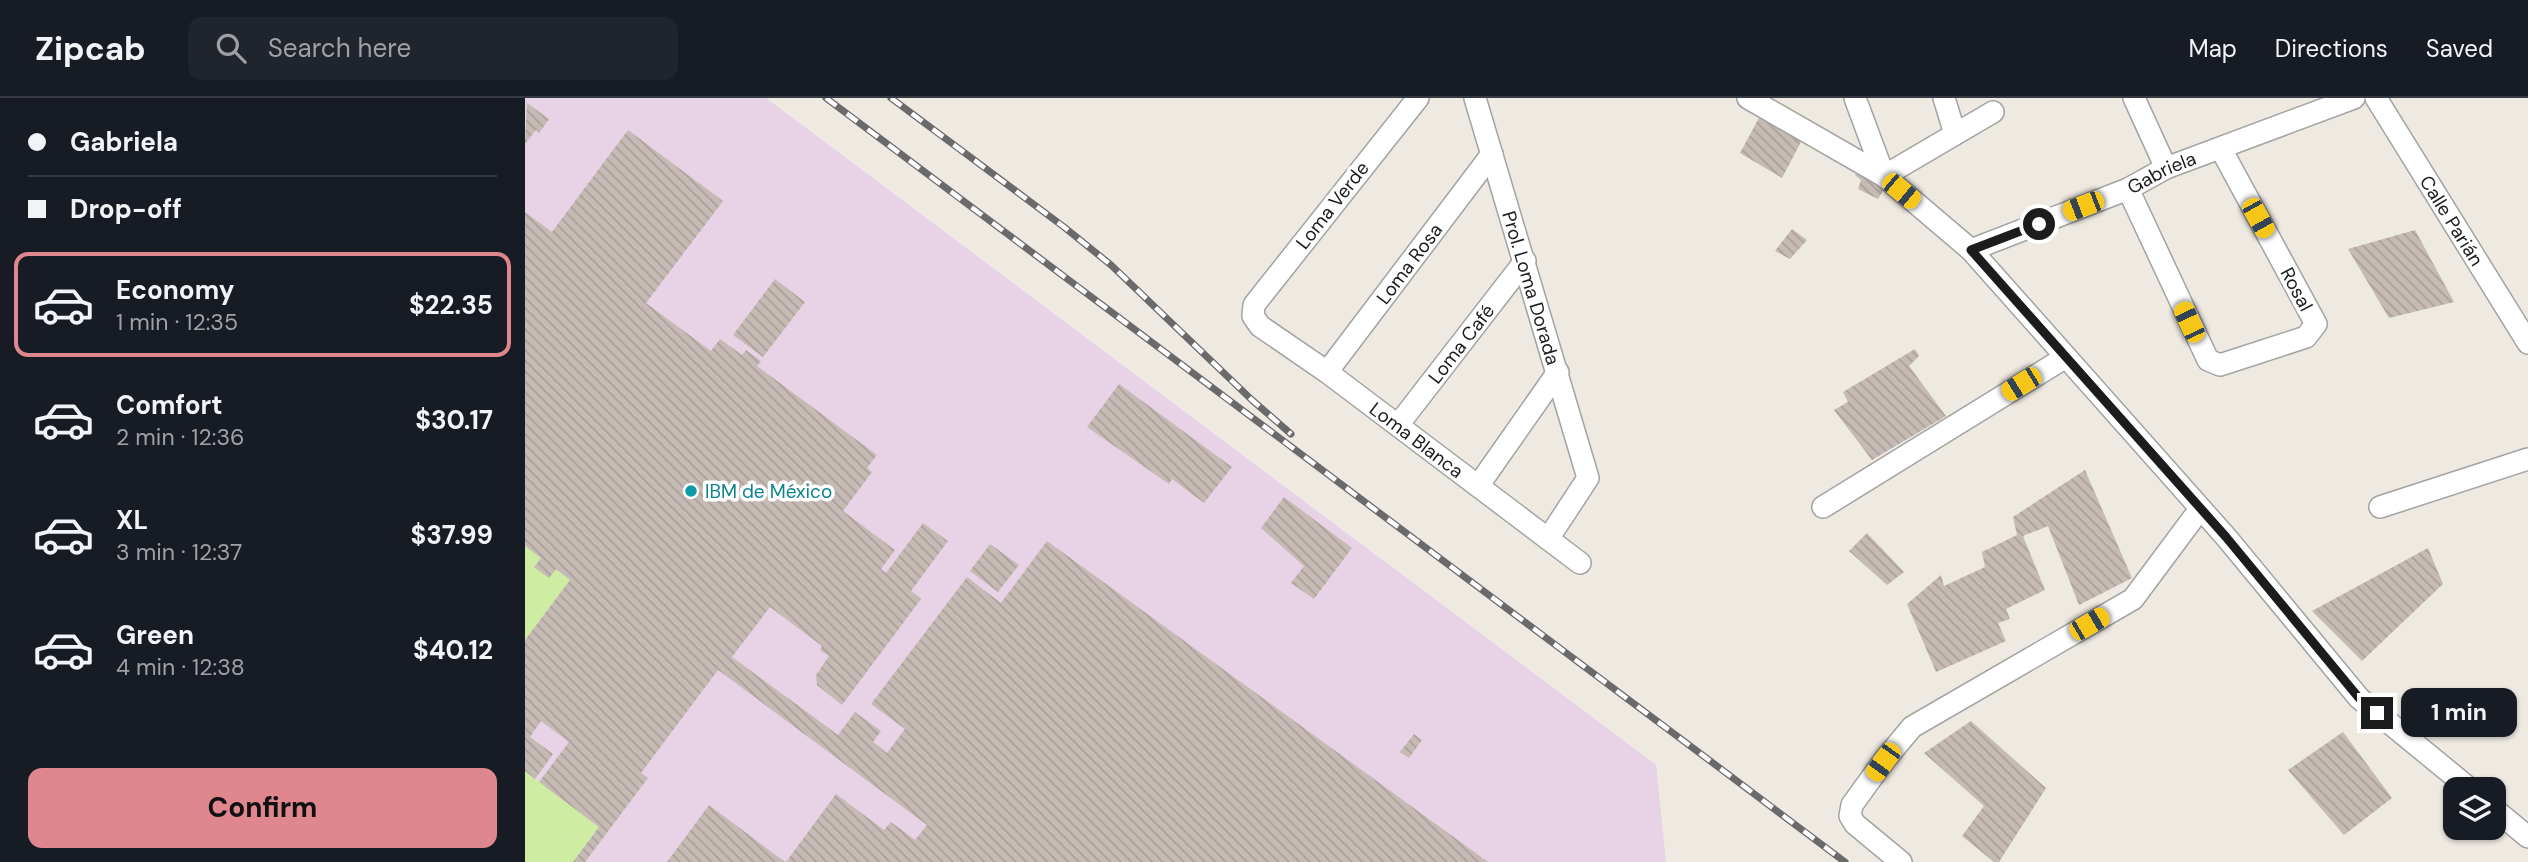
<!DOCTYPE html>
<meta charset="utf-8">
<style>
body{margin:0;font-family:"DM Sans",sans-serif;background:#20242c;color:#f1f3f6;height:100vh;display:flex;flex-direction:column;font-size:26px;white-space:nowrap}
*{box-sizing:border-box;margin:0}
p{font-size:23px;color:#9ea1a6}
.icon{flex:none;width:38px;height:38px;fill:none;stroke:currentColor;stroke-width:2;stroke-linecap:round;stroke-linejoin:round}
.map{position:relative;flex:1;overflow:hidden}
.drawer{display:flex;flex-direction:column;background:#171b24;width:525px}
.drawer>*{flex:none}
.guide{display:grid;align-content:center;height:154px;padding:0 28px;background:#171b24}
.tools{position:absolute;left:1918px;top:679px;display:grid;gap:14px}
.tools a{display:grid;place-items:center;width:63px;height:63px;border-radius:14px;background:#171b24;box-shadow:0 2px 5px #0004;font-size:35px}
.end{position:absolute;width:32px;height:32px;margin:-16px;border:9px solid #1c1c1c;background:#fff;box-shadow:0 0 0 4px #fff}
.from{border-radius:50%}
.bubble{position:absolute;height:49px;border-radius:14px;background:#171b24;box-shadow:0 2px 5px #0004;font-size:23px;font-weight:700;line-height:49px;text-align:center}
.car{position:absolute;width:21px;height:42px;margin:-21px -10px;border-radius:9px;box-shadow:0 0 5px 2px #0007;background:linear-gradient(#f5c518 24%,#345 0 40%,#f5c518 0 76%,#345 0 86%,#f5c518 0)}
.guide b{display:flex;align-items:center;gap:24px;height:66px;font-size:26px}
.guide b+b{border-top:2px solid #363941}
.guide i{width:18px;height:18px;background:#f1f3f6}
ul{padding:0;list-style:none}
li{display:flex;align-items:center;gap:21px;height:105px;margin:0 14px 10px;padding:0 14px;border:4px solid transparent;border-radius:14px}
li div{flex:1}
li b{display:block;font-size:26px}
li em{font-style:normal;font-weight:700}
li.current{border-color:#df868f}
li>.icon{width:63px;height:63px;stroke-width:1.5}
.primary-button{display:flex;gap:14px;margin-top:auto;padding:14px 28px}
.primary-button a{flex:1;height:80px;border-radius:14px;background:#df868f;color:#111;font-size:28px;font-weight:700;line-height:80px;text-align:center}
header{display:flex;align-items:center;gap:42px;box-sizing:border-box;height:98px;padding:0 35px;background:#171b24;border-bottom:2px solid #363941}
header strong{font-size:33px}
nav{display:flex;gap:38px;margin-inline-start:auto;font-size:24px}
.search{width:490px;height:63px;background:#20242c;display:flex;align-items:center;gap:18px;box-sizing:border-box;padding:0 24px;border-radius:14px;color:#9ea1a6;font-size:26px}
main{display:flex;flex:1;min-height:0}
.map>svg:first-child{display:block}
</style>
<header>
<strong>Zipcab</strong>
<div class="search"><svg class="icon" aria-label="search" viewBox="0 0 24 24"><circle cx="10" cy="10" r="6"/><path d="M15 15l6 6"/></svg>Search here</div>
<nav><a>Map</a><a>Directions</a><a>Saved</a></nav>
</header>
<main>
<section class="drawer">
<div class="guide">
<b><i class="from"></i>Gabriela</b>
<b><i></i>Drop-off</b>
</div>
<ul>
<li class="current"><svg class="icon" aria-label="car" viewBox="0 0 24 24"><path d="M5 17H2v-5l4-1 3-4h7l3 4 3 1v5h-3M9 17h6M6 11h13"/><circle cx="7" cy="17" r="2"/><circle cx="17" cy="17" r="2"/></svg><div><b>Economy</b><p>1 min · 12:35</p></div><em>$22.35</em></li>
<li><svg class="icon" aria-label="car" viewBox="0 0 24 24"><path d="M5 17H2v-5l4-1 3-4h7l3 4 3 1v5h-3M9 17h6M6 11h13"/><circle cx="7" cy="17" r="2"/><circle cx="17" cy="17" r="2"/></svg><div><b>Comfort</b><p>2 min · 12:36</p></div><em>$30.17</em></li>
<li><svg class="icon" aria-label="car" viewBox="0 0 24 24"><path d="M5 17H2v-5l4-1 3-4h7l3 4 3 1v5h-3M9 17h6M6 11h13"/><circle cx="7" cy="17" r="2"/><circle cx="17" cy="17" r="2"/></svg><div><b>XL</b><p>3 min · 12:37</p></div><em>$37.99</em></li>
<li><svg class="icon" aria-label="car" viewBox="0 0 24 24"><path d="M5 17H2v-5l4-1 3-4h7l3 4 3 1v5h-3M9 17h6M6 11h13"/><circle cx="7" cy="17" r="2"/><circle cx="17" cy="17" r="2"/></svg><div><b>Green</b><p>4 min · 12:38</p></div><em>$40.12</em></li>
</ul>
<div class="primary-button"><a>Confirm</a></div>
</section>
<div class="map">
<svg width="2003" height="764" viewBox="0 0 2003 764">
<defs>
<pattern id="building-back-hatch" width="6" height="6" patternUnits="userSpaceOnUse" patternTransform="scale(1.75)"><rect width="6" height="6" fill="#c6bab4"/><path d="M-1 5l2 2M0 0l6 6M5-1l2 2" fill="none" stroke="#aa9f9a"/></pattern>
</defs>
<rect width="100%" height="100%" fill="#eee9e1"/>
<polygon fill="#e8d2e6" points="0,0 241,0 1131,667 1141,764 0,764"/>
<g fill="#ceeda2">
<polygon points="0,448 16,460 9,469 31,471 45,482 0,542"/>
<polygon points="0,673 74,729 48,764 0,764"/>
</g>
<g fill="url(#building-back-hatch)">
<polygon points="2,5 24,21 14,35 11,32 0,46"/>
<polygon points="1235,18 1278,40 1257,80 1215,55"/>
<polygon points="103,32 198,103 121,205 186,253 195,241 217,257 221,252 236,263 232,268 352,357 342,370 347,374 318,413 370,452 356,471 361,475 398,425 423,443 386,493 396,501 317,607 292,587 291,577 304,558 295,552 297,548 245,509 207,559 313,637 330,614 356,633 348,644 362,655 380,631 346,606 442,479 476,505 522,443 963,764 261,764 311,696 359,732 366,724 390,742 402,727 193,572 116,675 123,680 60,764 48,764 74,729 14,684 44,644 16,623 5,639 28,656 10,681 0,673 0,542 45,482 31,471 24,480 9,469 16,460 0,448 0,114 27,134"/>
<polygon points="1334,73 1360,89 1353,101 1333,91 1336,82 1330,77"/>
<polygon points="1267,131 1282,142 1265,161 1250,153"/>
<polygon points="1890,132 1929,204 1864,220 1823,151"/>
<polygon points="250,181 280,204 238,259 208,237"/>
<polygon points="1390,251 1394,258 1384,268 1421,318 1347,362 1309,312 1323,304 1318,294"/>
<polygon points="594,286 707,369 679,405 647,381 644,386 562,329"/>
<polygon points="1560,372 1607,480 1554,507 1523,428 1498,438 1520,492 1481,511 1485,521 1473,525 1481,543 1411,574 1382,506 1416,477 1419,488 1460,469 1457,454 1492,437 1488,419"/>
<polygon points="759,399 827,450 789,501 766,485 779,468 736,430"/>
<polygon points="1342,435 1379,474 1362,487 1324,453"/>
<polygon points="465,446 494,467 473,494 445,473"/>
<polygon points="1903,450 1918,486 1837,563 1787,513"/>
<polygon points="1446,623 1521,690 1474,764 1469,764 1437,738 1459,708 1399,655"/>
<polygon points="1818,634 1867,700 1819,737 1763,672"/>
<polygon points="889,636 897,642 884,660 875,654"/>
<polygon points="184,707 260,764 142,764"/>
</g>
<g fill="none" stroke-linecap="round" stroke-linejoin="round">
<g stroke="#a3a3a3" stroke-width="24">
<g id="minor">
<path id="s1" d="M 893,0 L 729,207 L 728,218 L 735,228 L 802,274 L 1055,465"/>
<path id="s2" d="M 950,0 L 1063,380 L 1023,441"/>
<polyline points="1223,0 1359,78 1446,152 1701,439 1834,600 1945,691"/>
<polyline points="1330,0 1359,78 1468,14"/>
<polyline points="1419,0 1430,36"/>
<polyline points="1609,0 1641,70"/>
<path id="s3" d="M 1851,0 L 2003,245"/>
<polyline points="1603,91 1683,262 1695,267 1781,239 1791,226 1696,51"/>
<path id="s4" d="M 1446,152 L 1603,91 L 1641,70 L 1829,0"/>
<path id="s5" d="M 802,274 L 967,56"/>
<path id="s6" d="M 873,327 L 1000,163"/>
<polyline points="953,388 1033,274"/>
<polyline points="1298,409 1541,259"/>
<polyline points="1855,409 2003,361"/>
<polyline points="1969,711 2003,739"/>
<polyline points="1376,764 1330,726 1325,718 1327,707 1358,664 1387,629 1608,501 1675,411"/>
</g>
</g>
<use href="#minor" stroke="#fff" stroke-width="21"/>
<g stroke="#6a6a6a" stroke-width="7">
<g id="rail">
<polyline points="301,0 1320,764"/>
<polyline points="366,0 539,129 586,167 727,302 766,336"/>
</g>
</g>
<use href="#rail" stroke="#fff" stroke-width="4.5" stroke-dasharray="13" stroke-linecap="butt"/>
</g>
<g fill="none" stroke-linecap="round" stroke-linejoin="round">
<polyline stroke="#1c1c1c" stroke-width="9" points="1514,126 1446,152 1701,439 1834,600 1852,615"/>
</g>
<circle fill="#0f9aa8" stroke="#fff" stroke-width="2.5" cx="166" cy="393" r="7"/>
<g text-anchor="middle" stroke-width="7" stroke-linejoin="round" paint-order="stroke">
<g font-size="19" fill="#1c1c1c" stroke="#fff">
<text dy="7" stroke="none"><textPath href="#s4" startOffset="206">Gabriela</textPath></text>
<text transform="translate(807 107) rotate(-52)" y="7">Loma Verde</text>
<text dy="7" stroke="none"><textPath href="#s3" startOffset="144">Calle Parián</textPath></text>
<text dy="7" stroke="none"><textPath href="#s5" startOffset="136">Loma Rosa</textPath></text>
<text dy="7" stroke="none"><textPath href="#s2" startOffset="198">Prol. Loma Dorada</textPath></text>
<text transform="translate(1772 191) rotate(62)" y="7">Rosal</text>
<text dy="7" stroke="none"><textPath href="#s6" startOffset="103">Loma Café</textPath></text>
<text dy="7" stroke="none"><textPath href="#s1" startOffset="481">Loma Blanca</textPath></text>
</g>
<g font-size="19" fill="#0d838f" stroke="#fff" text-anchor="start">
<text x="180" y="400">IBM de México</text>
</g>
</g>
</svg>
<div class="tools">
<a><svg class="icon" aria-label="layers" viewBox="0 0 24 24"><path d="M12 4l9 5-9 5-9-5zM3 14l9 5 9-5"/></svg></a>
</div>
<i class="end from" style="left:1514px;top:126px"></i>
<i class="end" style="left:1852px;top:615px"></i>
<div class="bubble" style="left:1876px;top:590px;width:116px">1 min</div>
<i class="car" style="left:1376px;top:93px;rotate:130deg"></i>
<i class="car" style="left:1558px;top:108px;rotate:249deg"></i>
<i class="car" style="left:1733px;top:120px;rotate:151deg"></i>
<i class="car" style="left:1664px;top:224px;rotate:335deg"></i>
<i class="car" style="left:1496px;top:286px;rotate:238deg"></i>
<i class="car" style="left:1564px;top:526px;rotate:60deg"></i>
<i class="car" style="left:1358px;top:664px;rotate:216deg"></i>
</div>
</main>
